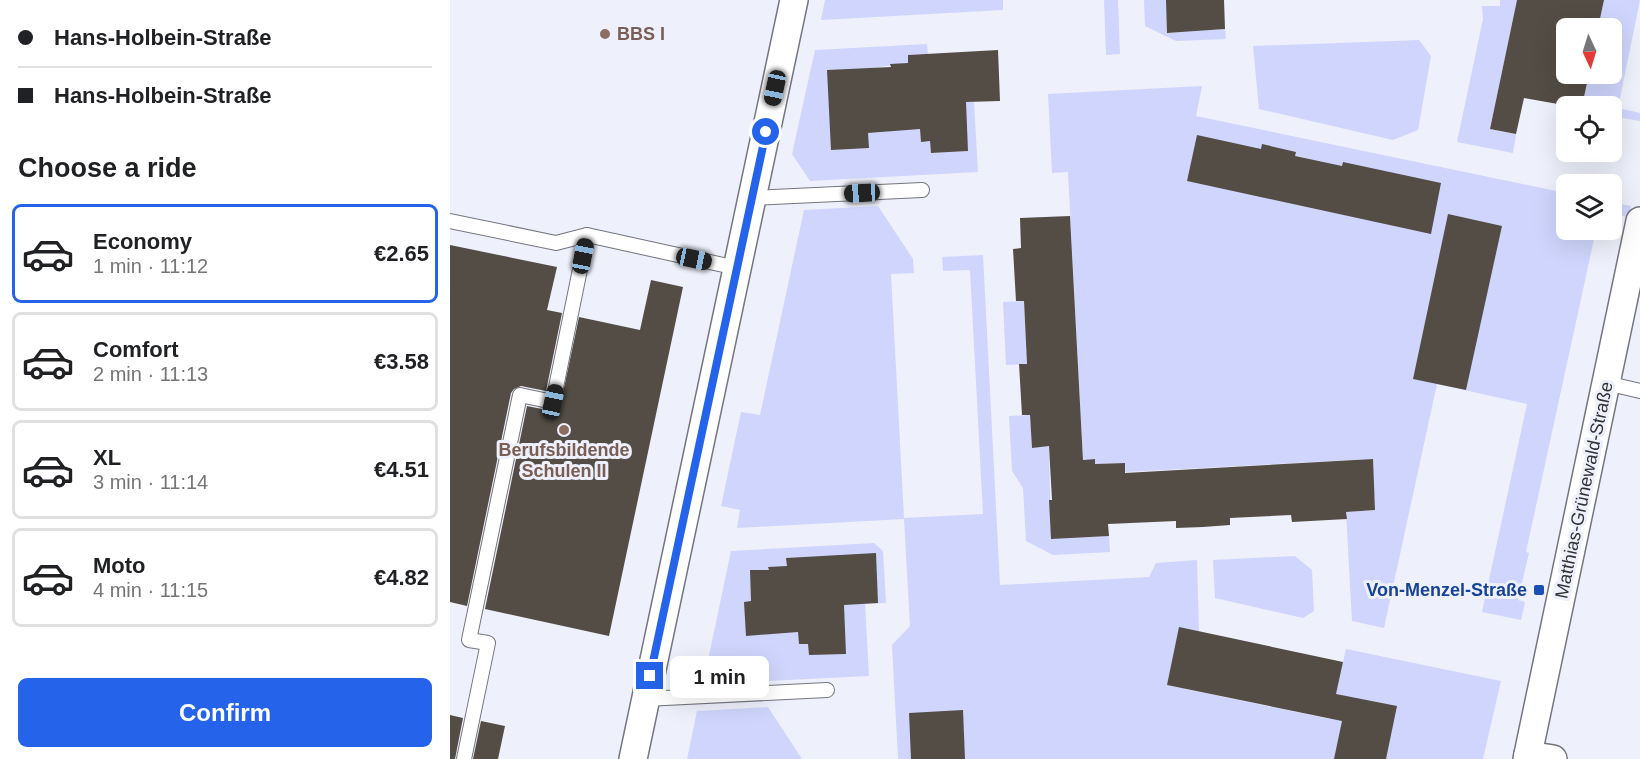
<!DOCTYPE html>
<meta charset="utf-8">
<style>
body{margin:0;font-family:Arial,sans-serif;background:#f2f2f2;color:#202124;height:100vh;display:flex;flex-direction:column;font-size:22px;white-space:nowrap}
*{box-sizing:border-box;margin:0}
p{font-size:20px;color:#757577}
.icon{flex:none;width:33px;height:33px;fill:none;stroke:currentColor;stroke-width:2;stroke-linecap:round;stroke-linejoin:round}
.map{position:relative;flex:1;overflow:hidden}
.sheet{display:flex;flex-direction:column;background:#fff;width:450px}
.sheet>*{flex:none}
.top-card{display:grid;align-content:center;height:132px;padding:0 18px;background:#fff}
.needle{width:39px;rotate:176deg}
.fabs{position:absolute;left:1106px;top:18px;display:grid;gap:12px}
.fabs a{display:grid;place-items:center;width:66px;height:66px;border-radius:9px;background:#fff;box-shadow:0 6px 24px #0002;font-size:30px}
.end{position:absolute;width:27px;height:27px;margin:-14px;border:8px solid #2563eb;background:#fff;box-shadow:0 0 0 3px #fff}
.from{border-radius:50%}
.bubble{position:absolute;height:42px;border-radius:9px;background:#fff;box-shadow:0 6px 24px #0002;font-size:20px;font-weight:800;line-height:42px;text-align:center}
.car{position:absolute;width:18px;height:36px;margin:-18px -9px;border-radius:8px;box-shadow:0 0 4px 2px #0007;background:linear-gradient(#222 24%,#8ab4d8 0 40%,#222 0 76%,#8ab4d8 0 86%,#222 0)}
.top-card b{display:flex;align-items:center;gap:21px;height:57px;font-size:22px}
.top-card b+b{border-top:2px solid #e0e0e0}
.top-card i{width:15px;height:15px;background:#202124}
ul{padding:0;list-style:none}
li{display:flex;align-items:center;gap:18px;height:99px;margin:0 12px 9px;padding:0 6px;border:3px solid #e0e0e0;border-radius:9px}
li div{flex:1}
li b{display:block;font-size:22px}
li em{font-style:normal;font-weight:800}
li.on{border-color:#2563eb}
li>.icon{width:54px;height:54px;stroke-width:1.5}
h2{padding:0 18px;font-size:27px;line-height:72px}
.button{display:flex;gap:12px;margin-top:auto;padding:12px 18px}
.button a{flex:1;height:69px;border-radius:9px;background:#2563eb;color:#fff;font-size:24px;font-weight:800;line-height:69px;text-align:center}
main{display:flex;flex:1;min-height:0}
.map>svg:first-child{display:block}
</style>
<main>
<section class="sheet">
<div class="top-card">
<b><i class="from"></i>Hans-Holbein-Straße</b>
<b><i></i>Hans-Holbein-Straße</b>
</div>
<h2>Choose a ride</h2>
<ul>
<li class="on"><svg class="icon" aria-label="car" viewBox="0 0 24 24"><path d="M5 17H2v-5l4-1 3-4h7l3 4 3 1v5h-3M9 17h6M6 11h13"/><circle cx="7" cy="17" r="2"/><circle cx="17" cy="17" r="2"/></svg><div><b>Economy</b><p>1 min · 11:12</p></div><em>€2.65</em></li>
<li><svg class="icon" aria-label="car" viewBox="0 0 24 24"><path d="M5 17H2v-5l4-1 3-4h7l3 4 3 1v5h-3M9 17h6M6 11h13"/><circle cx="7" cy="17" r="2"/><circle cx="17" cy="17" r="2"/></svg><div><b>Comfort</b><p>2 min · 11:13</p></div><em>€3.58</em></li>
<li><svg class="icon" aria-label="car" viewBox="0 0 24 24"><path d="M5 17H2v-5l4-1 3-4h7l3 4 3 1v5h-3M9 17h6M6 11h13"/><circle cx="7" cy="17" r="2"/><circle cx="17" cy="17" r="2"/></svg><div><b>XL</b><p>3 min · 11:14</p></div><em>€4.51</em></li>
<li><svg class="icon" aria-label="car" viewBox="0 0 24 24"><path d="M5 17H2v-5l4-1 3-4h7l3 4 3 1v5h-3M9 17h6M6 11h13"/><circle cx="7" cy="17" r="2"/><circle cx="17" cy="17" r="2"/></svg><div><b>Moto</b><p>4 min · 11:15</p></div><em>€4.82</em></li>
</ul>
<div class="button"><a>Confirm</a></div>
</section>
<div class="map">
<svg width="1190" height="759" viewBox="0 0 1190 759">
<rect width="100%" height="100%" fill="#eef0fb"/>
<g fill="#d0d5fd">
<polygon points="375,0 553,0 553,10 371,20"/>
<polygon points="654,0 668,0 670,54 656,55"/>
<polygon points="694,0 716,0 718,33 775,29 776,39 726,41 695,26"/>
<polygon points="1050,0 1067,0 1040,129 1066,134 1063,153 1007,142 1033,19 1032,6 1050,6"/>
<polygon points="1154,0 1190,0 1168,108 1190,113 1190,121 1161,116 1161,106 1132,106 1139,74 1161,74 1161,28 1148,28"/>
<polygon points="969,40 981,56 968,130 943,140 809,109 803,46"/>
<polygon points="477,44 478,54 458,55 458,63 422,68 423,98 418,133 439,131 470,122 471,141 480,141 481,153 518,151 513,102 524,102 528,172 360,181 342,154 365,50"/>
<polygon points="752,86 746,116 1116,193 1116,230 1146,230 1076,552 1079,553 1068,600 1075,602 1071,620 1032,612 1077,404 987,384 934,628 902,621 896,512 925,510 922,459 675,472 674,463 645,464 645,459 633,460 618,172 602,173 598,94"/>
<polygon points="1161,202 1181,206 1178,217 1161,214"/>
<polygon points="428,206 463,259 464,273 441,274 454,518 533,514 520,270 493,271 492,257 533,255 550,585 699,577 706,563 747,560 749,632 717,685 880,719 896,649 1051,681 1033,759 448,759 442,645 460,626 454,519 287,528 290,510 271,506 291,412 310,415 354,210"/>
<polygon points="574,301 577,364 556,365 553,302"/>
<polygon points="580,415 582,447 599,446 601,538 659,536 660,552 603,555 576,541 573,488 562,471 559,416"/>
<polygon points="424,543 433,551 436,603 415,604 419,676 253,684 281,551"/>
<polygon points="845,556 862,570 864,611 853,618 765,598 763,560"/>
<polygon points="318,707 352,759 237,759 247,711"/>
</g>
<g fill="#534d45">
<polygon points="716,0 774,0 775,29 717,33"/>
<polygon points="1067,0 1154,0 1148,28 1116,28 1116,74 1139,74 1132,106 1119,106 1074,98 1066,134 1040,129"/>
<polygon points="548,50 550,101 516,102 518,151 481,153 480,141 471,142 470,129 418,133 419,148 381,150 377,70 441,67 440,64 458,63 458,55"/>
<polygon points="747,135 811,149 812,144 846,152 845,156 892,166 893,162 991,183 981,234 737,181"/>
<polygon points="998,214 1052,226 1016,390 963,379"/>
<polygon points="620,216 633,460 645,459 645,464 675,463 675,473 923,459 925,510 896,512 897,519 842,522 841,515 780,518 780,525 753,527 726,528 726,521 658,524 659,536 601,539 599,500 602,500 599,446 582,448 580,415 572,415 569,364 577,364 574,301 566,301 563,249 571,248 570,218"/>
<polygon points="0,245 107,267 97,310 112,313 96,391 71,386 64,389 61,393 17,606 0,602"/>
<polygon points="201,280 233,287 159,636 35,609 77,406 102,411 110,407 129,317 190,330"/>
<polygon points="426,553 428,603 394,605 396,654 359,655 358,644 349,644 348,632 296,636 294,602 301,601 300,570 319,570 318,567 337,566 336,558"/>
<polygon points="729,627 893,662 886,694 947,706 936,759 884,759 892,721 717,685"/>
<polygon points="513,710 515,759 461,759 459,713"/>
<polygon points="0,715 13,718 5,759 0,759"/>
<polygon points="31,721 55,726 48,759 23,759"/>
</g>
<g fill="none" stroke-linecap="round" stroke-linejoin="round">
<g stroke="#74757f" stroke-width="16">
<g id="lane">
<polyline points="301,198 472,190"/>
<polyline points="0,221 106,243 137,235 287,268"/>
<polyline points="1156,383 1190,391"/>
<polyline points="195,699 377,690"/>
<polyline points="14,759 38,643 19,640 70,395 103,402 137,235"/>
</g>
</g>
<g stroke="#74757f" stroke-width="30">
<g id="street">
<polyline points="1078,755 1103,759"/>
<polyline points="183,759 344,0"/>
<polyline points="1077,759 1190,221"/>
</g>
</g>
<use href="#lane" stroke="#fff" stroke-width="14"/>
<use href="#street" stroke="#fff" stroke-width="27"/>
</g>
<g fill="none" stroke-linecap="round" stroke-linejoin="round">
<polyline stroke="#2563eb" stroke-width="8" points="200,676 316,132"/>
</g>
<g fill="#8d6e63" stroke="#eef0fb" stroke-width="2">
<circle cx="155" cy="34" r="6"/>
<circle cx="114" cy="430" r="6"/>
</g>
<rect fill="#1a4fb4" stroke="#eef0fb" stroke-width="2" x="1083" y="584" width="12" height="12" rx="3"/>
<g text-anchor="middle" stroke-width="6" stroke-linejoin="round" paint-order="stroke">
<g font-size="18" font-weight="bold" fill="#785e54" stroke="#eef0fb" text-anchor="start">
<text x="167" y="40">BBS I</text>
<text x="114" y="456" text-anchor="middle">Berufsbildende<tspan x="114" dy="21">Schulen II</tspan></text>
</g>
<g font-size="18" fill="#323337" stroke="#eef0fb">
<text transform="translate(1134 490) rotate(-78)" y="6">Matthias-Grünewald-Straße</text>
</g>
<g font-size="18" font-weight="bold" fill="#164399" stroke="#eef0fb" text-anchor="end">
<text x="1077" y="596">Von-Menzel-Straße</text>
</g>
</g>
</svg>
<div class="fabs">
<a><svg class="needle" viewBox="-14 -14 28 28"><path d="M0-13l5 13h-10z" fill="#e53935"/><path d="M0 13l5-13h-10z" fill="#757577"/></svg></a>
<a><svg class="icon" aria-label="locate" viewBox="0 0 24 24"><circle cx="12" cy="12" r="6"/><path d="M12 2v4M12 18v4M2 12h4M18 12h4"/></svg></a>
<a><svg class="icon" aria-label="layers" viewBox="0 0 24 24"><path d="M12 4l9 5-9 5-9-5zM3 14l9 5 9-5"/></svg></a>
</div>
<i class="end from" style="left:316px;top:132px"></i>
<i class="end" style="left:200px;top:676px"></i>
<div class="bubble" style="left:220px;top:656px;width:99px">1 min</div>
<i class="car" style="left:325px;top:88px;rotate:192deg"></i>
<i class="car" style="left:412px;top:193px;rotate:267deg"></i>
<i class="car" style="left:133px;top:256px;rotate:11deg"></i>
<i class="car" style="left:244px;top:259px;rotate:102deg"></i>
<i class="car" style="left:103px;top:402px;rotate:12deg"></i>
</div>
</main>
